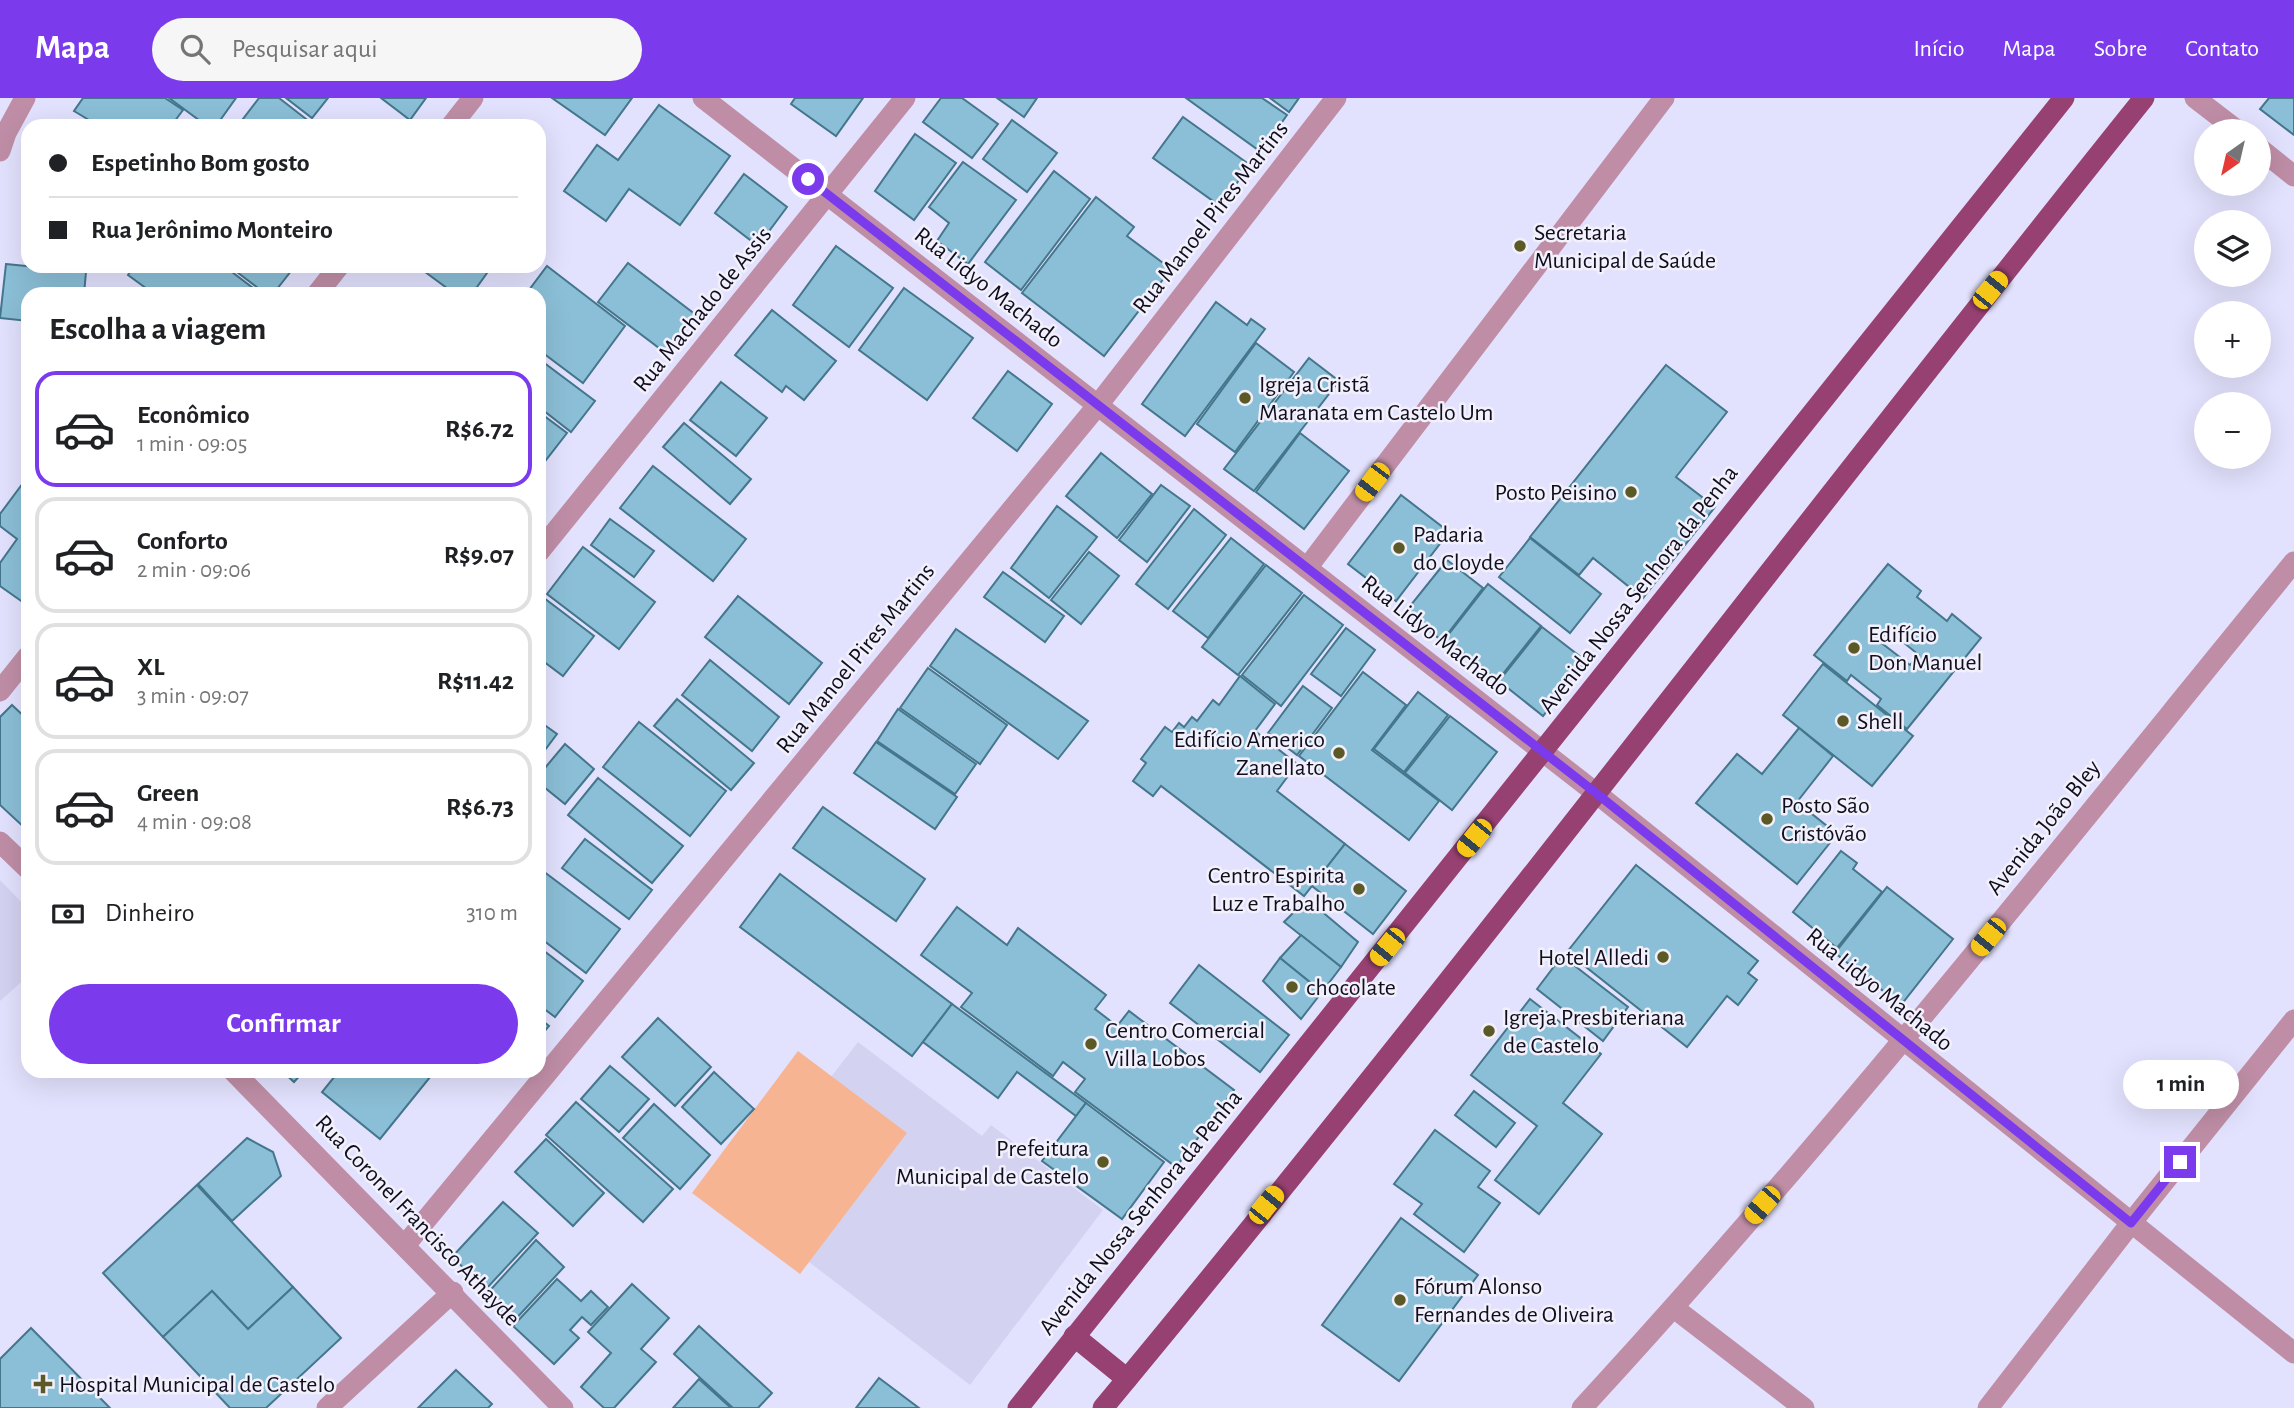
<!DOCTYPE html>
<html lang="pt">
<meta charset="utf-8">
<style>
body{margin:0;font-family:"Alegreya Sans",sans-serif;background:#f6f6f6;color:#202124;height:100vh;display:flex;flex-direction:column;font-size:26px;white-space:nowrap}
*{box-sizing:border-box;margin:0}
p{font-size:23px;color:#757577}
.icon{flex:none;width:38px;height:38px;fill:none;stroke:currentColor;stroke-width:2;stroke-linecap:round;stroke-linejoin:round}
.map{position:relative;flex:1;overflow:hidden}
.sheet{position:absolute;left:21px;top:189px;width:525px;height:791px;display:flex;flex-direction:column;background:#fff;border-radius:21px;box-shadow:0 7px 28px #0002}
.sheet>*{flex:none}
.banner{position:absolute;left:21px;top:21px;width:525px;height:154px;border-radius:21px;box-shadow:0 7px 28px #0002;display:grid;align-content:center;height:154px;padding:0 28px;background:#fff}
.needle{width:46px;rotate:214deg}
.controls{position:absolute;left:2194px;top:21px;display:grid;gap:14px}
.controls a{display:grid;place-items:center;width:77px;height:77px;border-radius:50%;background:#fff;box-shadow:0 7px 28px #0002;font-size:35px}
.end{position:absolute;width:32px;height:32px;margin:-16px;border:9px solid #7c3aed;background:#fff;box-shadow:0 0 0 4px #fff}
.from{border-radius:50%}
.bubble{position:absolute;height:49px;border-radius:24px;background:#fff;box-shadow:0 7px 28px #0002;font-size:23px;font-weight:700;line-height:49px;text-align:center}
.car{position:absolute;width:21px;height:42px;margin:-21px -10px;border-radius:9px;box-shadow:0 0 5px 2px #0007;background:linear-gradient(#f5c518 24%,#345 0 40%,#f5c518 0 76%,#345 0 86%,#f5c518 0)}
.banner b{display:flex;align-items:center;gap:24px;height:66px;font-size:26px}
.banner b+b{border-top:2px solid #e0e0e0}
.banner i{width:18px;height:18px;background:#202124}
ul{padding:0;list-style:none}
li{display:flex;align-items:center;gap:21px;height:116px;margin:0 14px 10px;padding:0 14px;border:4px solid #e0e0e0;border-radius:21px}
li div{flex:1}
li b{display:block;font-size:26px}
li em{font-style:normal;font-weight:700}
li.on{border-color:#7c3aed}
li>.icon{width:63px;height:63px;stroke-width:1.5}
h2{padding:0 28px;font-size:32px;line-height:84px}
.pay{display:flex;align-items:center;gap:18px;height:77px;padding:0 28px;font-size:26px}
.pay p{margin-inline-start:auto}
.button{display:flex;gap:14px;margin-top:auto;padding:14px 28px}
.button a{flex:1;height:80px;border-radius:42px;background:#7c3aed;color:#fff;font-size:28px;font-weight:700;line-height:80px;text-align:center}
header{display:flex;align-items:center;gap:42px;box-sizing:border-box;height:98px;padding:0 35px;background:#7c3aed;color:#fff}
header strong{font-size:33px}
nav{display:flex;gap:38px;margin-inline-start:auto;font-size:24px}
.search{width:490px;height:63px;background:#f6f6f6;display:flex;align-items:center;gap:18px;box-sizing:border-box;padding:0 24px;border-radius:38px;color:#757577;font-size:26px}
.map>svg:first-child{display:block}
</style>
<header>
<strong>Mapa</strong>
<div class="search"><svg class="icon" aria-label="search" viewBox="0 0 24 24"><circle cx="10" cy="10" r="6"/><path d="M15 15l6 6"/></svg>Pesquisar aqui</div>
<nav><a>Início</a><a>Mapa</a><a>Sobre</a><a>Contato</a></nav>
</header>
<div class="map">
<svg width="2294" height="1310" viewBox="0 0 2294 1310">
<rect width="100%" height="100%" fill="#e3e2fe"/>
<g fill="#d3d2f1">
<polygon points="0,782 28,811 28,878 0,903"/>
<polygon points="858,944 982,1038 991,1027 1103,1112 970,1287 809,1164 906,1036 831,979"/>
</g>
<polygon fill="#f6b492" points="798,953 907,1035 800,1176 692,1095"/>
<g fill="#8bbfd7" stroke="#44768c" stroke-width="2" fill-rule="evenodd">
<polygon points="83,0 165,0 183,12 171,28 99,28 74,13"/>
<polygon points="169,0 236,0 216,28 207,28"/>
<polygon points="259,0 279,0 315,28 243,28 240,25"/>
<polygon points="286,0 328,0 312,20"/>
<polygon points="381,0 426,0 410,22"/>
<polygon points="552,0 632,0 605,37"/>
<polygon points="795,0 863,0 836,38 791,6"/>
<polygon points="941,0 962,0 998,26 972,60 923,24"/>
<polygon points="997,0 1037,0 1024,19"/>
<polygon points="1186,0 1262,0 1287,17 1261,54"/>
<polygon points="1270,0 1299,0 1289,14"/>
<polygon points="2269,0 2294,0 2294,37 2260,11"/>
<polygon points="659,7 730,58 680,127 629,91 606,123 564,93 597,47 618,62"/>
<polygon points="1183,19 1250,67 1220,108 1153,60"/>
<polygon points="1012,22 1057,55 1027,94 983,61"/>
<polygon points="915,36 956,65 914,122 875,93"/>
<polygon points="963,64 1016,102 968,166 937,143 949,125 929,109"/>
<polygon points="1054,73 1090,101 1021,192 985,164"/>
<polygon points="744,76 787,109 758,148 715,115"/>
<polygon points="1096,99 1134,129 1127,138 1171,171 1104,258 1022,195"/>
<polygon points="836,148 893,190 849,249 793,207"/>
<polygon points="628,165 696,217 667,256 598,204"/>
<polygon points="6,166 86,174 84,196 28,196 28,223 0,220"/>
<polygon points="134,168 224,168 261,196 154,196 128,177"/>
<polygon points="229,168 295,168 273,196 266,196"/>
<polygon points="417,168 492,168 472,196 455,196"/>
<polygon points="547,168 625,228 583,285 539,252 539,196 526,196"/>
<polygon points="904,190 973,240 927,302 859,252"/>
<polygon points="1216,204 1247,227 1251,221 1265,231 1185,338 1142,306"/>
<polygon points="772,212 836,263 804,302 786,288 782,294 735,257"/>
<polygon points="1256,245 1294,274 1235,354 1197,326"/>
<polygon points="1309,260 1339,283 1254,393 1224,371"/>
<polygon points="539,261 595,303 571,334 539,309"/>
<polygon points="1666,267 1727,314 1676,379 1715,409 1643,500 1593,460 1579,477 1530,439"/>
<polygon points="1008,273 1052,306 1017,353 973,320"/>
<polygon points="721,284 767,320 736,358 690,322"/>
<polygon points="539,314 567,335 546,362 539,356"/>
<polygon points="684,325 751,381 730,406 663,349"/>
<polygon points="1300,335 1349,373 1304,431 1256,394"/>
<polygon points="1101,355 1152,396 1117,440 1066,398"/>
<polygon points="653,368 746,441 713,483 620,410"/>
<polygon points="23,385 28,388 28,500 24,505 0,488 0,465 17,441 0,428 0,416"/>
<polygon points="1161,387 1190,408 1147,464 1119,442"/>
<polygon points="1401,397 1449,434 1396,503 1348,466"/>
<polygon points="1057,408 1097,439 1049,500 1011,470"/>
<polygon points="1194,411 1226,437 1168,511 1136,486"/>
<polygon points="610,421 654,453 634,479 591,447"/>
<polygon points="1231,440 1264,466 1208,540 1173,513"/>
<polygon points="1530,440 1601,496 1570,535 1499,479"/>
<polygon points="583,449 655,504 619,551 547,496"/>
<polygon points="1089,454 1119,478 1081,526 1051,502"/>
<polygon points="1447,462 1483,490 1442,543 1406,513"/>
<path d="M 1888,466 L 1921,493 L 1917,499 L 1947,523 L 1952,516 L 1981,540 L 1907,631 L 1877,607 L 1881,601 L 1851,577 L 1847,583 L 1814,557 ZM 1888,532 L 1919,557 L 1910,567 L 1879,543 Z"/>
<polygon points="1266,467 1302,495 1238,577 1202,549"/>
<polygon points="1003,474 1064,518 1045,544 984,499"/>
<polygon points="1488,486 1541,528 1498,582 1445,541"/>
<polygon points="1304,497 1343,527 1281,608 1242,577"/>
<polygon points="738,498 822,565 789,606 705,539"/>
<polygon points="544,500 594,538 563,578 539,560 539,506"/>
<polygon points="1542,529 1586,563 1543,618 1499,583"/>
<polygon points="1346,530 1375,552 1341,598 1311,576"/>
<polygon points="956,531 1088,623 1058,661 930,568"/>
<polygon points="710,562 779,619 752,653 682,597"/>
<polygon points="1823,566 1913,638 1872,688 1783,617"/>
<polygon points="928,570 1007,627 980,666 900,610"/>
<polygon points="1363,574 1406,607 1372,652 1439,703 1409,742 1299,658"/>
<polygon points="1240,578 1275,606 1255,633 1297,666 1277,693 1345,746 1304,798 1161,688 1153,698 1133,683 1146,665 1141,661 1165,629 1172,634 1179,625 1184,629 1192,619 1197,623 1213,602 1219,607"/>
<polygon points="1303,588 1332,610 1297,657 1268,635"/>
<polygon points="1418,594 1448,617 1404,674 1374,651"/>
<polygon points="677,601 754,665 731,692 654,628"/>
<polygon points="12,607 28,622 28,733 0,707 0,619"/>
<polygon points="898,611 976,666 955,696 877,643"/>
<polygon points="1450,618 1497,654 1452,712 1405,675"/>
<polygon points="539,623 557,636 539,660"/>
<polygon points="639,624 726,693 690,738 603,669"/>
<polygon points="1799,630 1833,658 1797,704 1837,736 1797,786 1696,705 1737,656 1762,676"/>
<polygon points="876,644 957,699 935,731 854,675"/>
<polygon points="565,646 594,671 565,706 539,685 539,677"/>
<polygon points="598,680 683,748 652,785 568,717"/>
<polygon points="823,709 925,781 896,823 793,750"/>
<polygon points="585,741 652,792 629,821 562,770"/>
<polygon points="1345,746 1406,793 1373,836 1312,788"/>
<polygon points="1841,753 1857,765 1853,771 1882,794 1837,850 1793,814"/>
<polygon points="1636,767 1758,863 1748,875 1757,882 1738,907 1727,898 1687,949 1567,854"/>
<polygon points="539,770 620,831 586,875 539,839"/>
<polygon points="780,776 952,906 912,958 740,829"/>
<polygon points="1887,789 1953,841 1901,907 1835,855"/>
<polygon points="1307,801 1358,844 1341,869 1284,824"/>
<polygon points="957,809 1007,847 1018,830 1106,897 1095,911 1117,928 1129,913 1234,992 1176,1069 1075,994 1085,981 1063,964 1053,978 961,909 972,895 921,857"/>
<polygon points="1301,837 1341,869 1322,894 1280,860"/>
<polygon points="539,849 583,883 555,919 539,907"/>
<polygon points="1562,858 1628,909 1603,943 1537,891"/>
<polygon points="1280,860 1322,894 1301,921 1263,883"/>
<polygon points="1199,867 1289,937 1260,974 1170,905"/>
<polygon points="1530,901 1601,956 1563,1005 1602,1036 1539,1116 1495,1082 1537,1028 1471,977"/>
<polygon points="952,906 1086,1005 1076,1018 1017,974 998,1000 923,944"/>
<polygon points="539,920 549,928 539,940"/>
<polygon points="658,920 711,969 675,1008 622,959"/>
<polygon points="610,968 649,1001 619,1034 581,1001"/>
<polygon points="282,973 304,973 294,984"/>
<polygon points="339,973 435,973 380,1041 322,994"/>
<polygon points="714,974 754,1011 721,1046 682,1009"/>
<polygon points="1474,993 1515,1025 1496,1049 1455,1017"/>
<polygon points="576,1004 673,1091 643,1124 546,1037"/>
<polygon points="1086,1005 1164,1064 1122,1121 1042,1063"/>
<polygon points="654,1006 710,1057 680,1091 623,1040"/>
<polygon points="1435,1032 1490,1073 1478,1089 1500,1105 1464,1154 1414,1116 1422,1106 1394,1086"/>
<polygon points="247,1040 273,1054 281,1078 232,1123 198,1086"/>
<polygon points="546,1041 604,1095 573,1128 515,1074"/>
<polygon points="197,1087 293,1189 248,1231 212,1193 163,1239 103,1175"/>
<polygon points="503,1104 538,1135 486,1191 452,1159"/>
<polygon points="1401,1120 1478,1177 1399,1283 1322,1227"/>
<polygon points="536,1142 564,1169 512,1225 484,1199"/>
<polygon points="557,1181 581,1203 591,1193 608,1209 591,1227 582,1219 570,1232 579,1240 554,1266 513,1228"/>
<polygon points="632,1186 669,1220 641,1251 656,1264 614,1310 604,1310 581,1289 611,1255 588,1234"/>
<polygon points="293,1189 341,1240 266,1310 230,1310 163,1239 212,1193 248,1231"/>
<polygon points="699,1228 772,1295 758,1310 733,1310 674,1256"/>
<polygon points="31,1230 110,1310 0,1310 0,1261"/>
<polygon points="456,1272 492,1306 488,1310 418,1310"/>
<polygon points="879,1280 919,1310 856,1310"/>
<polygon points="699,1281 731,1310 673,1310"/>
</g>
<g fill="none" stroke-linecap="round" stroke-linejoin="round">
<g stroke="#bf8ea6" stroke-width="21">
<polyline points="703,0 1596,695 2294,1255"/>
<polyline points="2195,0 2238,33"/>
<polyline points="451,28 473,0"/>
<polyline points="2259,50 2294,78"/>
<polyline points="0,53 6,35 25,0"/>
<polyline points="317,196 339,168"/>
<polyline points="539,454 905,0"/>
<polyline points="1307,470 1664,0"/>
<polyline points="0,593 28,558"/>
<polyline points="0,744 28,771"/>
<polyline points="233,973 563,1310"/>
<polyline points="406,1146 1098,307 1336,0"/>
<polyline points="1674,1210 1804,1310"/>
<polyline points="327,1310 453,1194"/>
<path d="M 1582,1310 C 1832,1039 2061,749 2294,464"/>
<polyline points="1988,1310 2131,1125 2294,922"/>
</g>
<g stroke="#974172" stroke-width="21">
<polyline points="1074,1238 1127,1281"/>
<polyline points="1018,1310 2064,0"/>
<path d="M 1103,1310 C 1459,881 1795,435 2144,0"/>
</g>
</g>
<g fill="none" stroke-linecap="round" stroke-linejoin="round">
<polyline stroke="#7c3aed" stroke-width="9" points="808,81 1596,695 2131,1125 2180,1064"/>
</g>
<g fill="#5b5a27" stroke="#f2f1fb" stroke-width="2.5">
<circle cx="1520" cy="148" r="7"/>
<circle cx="1245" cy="300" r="7"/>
<circle cx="1631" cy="394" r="7"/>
<circle cx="1399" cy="450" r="7"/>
<circle cx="1854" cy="550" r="7"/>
<circle cx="1843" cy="623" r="7"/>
<circle cx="1339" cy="655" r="7"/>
<circle cx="1767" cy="721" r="7"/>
<circle cx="1359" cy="791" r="7"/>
<circle cx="1663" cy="859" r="7"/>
<circle cx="1292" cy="889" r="7"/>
<circle cx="1489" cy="933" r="7"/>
<circle cx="1091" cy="946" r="7"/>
<circle cx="1103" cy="1064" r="7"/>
<circle cx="1400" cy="1202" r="7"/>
<path d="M39.5 1275.5h7v7h7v7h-7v7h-7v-7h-7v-7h7z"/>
</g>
<g text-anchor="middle" stroke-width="5" stroke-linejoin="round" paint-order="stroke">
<g font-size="24" fill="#100e1e" stroke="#f2f1fb">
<text transform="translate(1210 119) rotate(-52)" y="8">Rua Manoel Pires Martins</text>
<text transform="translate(989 189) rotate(38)" y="8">Rua Lidyo Machado</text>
<text transform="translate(702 211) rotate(-51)" y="8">Rua Machado de Assis</text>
<text transform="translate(1638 491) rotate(-52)" y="8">Avenida Nossa Senhora da Penha</text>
<text transform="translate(1436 537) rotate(38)" y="8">Rua Lidyo Machado</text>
<text transform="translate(855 560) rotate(-51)" y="8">Rua Manoel Pires Martins</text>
<text transform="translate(2043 729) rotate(-51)" y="8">Avenida João Bley</text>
<text transform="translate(1880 891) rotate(39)" y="8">Rua Lidyo Machado</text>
<text transform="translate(1140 1114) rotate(-51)" y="8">Avenida Nossa Senhora da Penha</text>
<text transform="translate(418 1122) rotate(46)" y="8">Rua Coronel Francisco Athayde</text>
</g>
<g font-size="24" fill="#100e1e" stroke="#f2f1fb" text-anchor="start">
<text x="1534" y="142">Secretaria<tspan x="1534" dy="28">Municipal de Saúde</tspan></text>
<text x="1259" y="294">Igreja Cristã<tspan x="1259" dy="28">Maranata em Castelo Um</tspan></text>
<text x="1617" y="402" text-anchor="end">Posto Peisino</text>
<text x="1413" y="444">Padaria<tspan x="1413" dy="28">do Cloyde</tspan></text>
<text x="1868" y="544">Edifício<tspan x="1868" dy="28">Don Manuel</tspan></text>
<text x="1857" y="631">Shell</text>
<text x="1325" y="649" text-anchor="end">Edifício Americo<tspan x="1325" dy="28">Zanellato</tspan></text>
<text x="1781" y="715">Posto São<tspan x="1781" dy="28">Cristóvão</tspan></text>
<text x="1345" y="785" text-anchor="end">Centro Espirita<tspan x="1345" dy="28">Luz e Trabalho</tspan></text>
<text x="1649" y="867" text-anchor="end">Hotel Alledi</text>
<text x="1306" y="897">chocolate</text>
<text x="1503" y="927">Igreja Presbiteriana<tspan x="1503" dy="28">de Castelo</tspan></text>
<text x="1105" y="940">Centro Comercial<tspan x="1105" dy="28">Villa Lobos</tspan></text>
<text x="1089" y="1058" text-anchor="end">Prefeitura<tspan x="1089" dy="28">Municipal de Castelo</tspan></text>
<text x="1414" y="1196">Fórum Alonso<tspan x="1414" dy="28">Fernandes de Oliveira</tspan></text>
<text x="59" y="1294">Hospital Municipal de Castelo</text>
</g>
</g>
</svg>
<div class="controls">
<a><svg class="needle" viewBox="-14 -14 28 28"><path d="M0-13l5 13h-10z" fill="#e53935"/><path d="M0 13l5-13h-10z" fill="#757577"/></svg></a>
<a><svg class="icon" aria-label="layers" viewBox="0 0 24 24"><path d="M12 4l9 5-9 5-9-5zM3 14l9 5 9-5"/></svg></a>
<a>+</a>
<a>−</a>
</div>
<i class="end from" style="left:808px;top:81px"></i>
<i class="end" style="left:2180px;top:1064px"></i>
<div class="bubble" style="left:2123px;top:962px;width:116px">1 min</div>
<i class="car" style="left:1990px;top:192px;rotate:39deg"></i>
<i class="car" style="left:1372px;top:384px;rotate:217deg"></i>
<i class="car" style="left:1474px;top:740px;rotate:219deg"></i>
<i class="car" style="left:1988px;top:839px;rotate:219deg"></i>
<i class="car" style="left:1387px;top:849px;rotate:219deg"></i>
<i class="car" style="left:1266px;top:1107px;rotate:39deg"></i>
<i class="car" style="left:1762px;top:1107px;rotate:221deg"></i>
<div class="banner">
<b><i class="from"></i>Espetinho Bom gosto</b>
<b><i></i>Rua Jerônimo Monteiro</b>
</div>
<section class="sheet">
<h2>Escolha a viagem</h2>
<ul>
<li class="on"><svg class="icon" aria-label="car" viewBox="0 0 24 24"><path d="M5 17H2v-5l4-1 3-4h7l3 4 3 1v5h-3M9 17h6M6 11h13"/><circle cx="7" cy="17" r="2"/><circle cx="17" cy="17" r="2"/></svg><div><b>Econômico</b><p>1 min · 09:05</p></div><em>R$6.72</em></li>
<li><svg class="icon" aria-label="car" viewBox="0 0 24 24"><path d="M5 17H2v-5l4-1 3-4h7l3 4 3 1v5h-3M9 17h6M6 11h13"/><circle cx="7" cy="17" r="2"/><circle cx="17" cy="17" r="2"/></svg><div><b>Conforto</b><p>2 min · 09:06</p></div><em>R$9.07</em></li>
<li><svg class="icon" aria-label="car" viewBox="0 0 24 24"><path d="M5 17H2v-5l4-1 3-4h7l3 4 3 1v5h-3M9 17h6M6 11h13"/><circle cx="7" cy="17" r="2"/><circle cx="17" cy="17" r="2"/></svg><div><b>XL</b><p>3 min · 09:07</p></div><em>R$11.42</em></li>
<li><svg class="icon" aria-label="car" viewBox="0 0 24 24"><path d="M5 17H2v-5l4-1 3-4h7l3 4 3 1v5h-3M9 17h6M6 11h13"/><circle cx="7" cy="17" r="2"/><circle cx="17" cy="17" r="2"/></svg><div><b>Green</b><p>4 min · 09:08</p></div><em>R$6.73</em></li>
</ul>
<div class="pay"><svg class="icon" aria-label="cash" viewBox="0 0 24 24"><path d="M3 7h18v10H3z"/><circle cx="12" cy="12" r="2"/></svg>Dinheiro<p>310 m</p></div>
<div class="button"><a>Confirmar</a></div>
</section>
</div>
